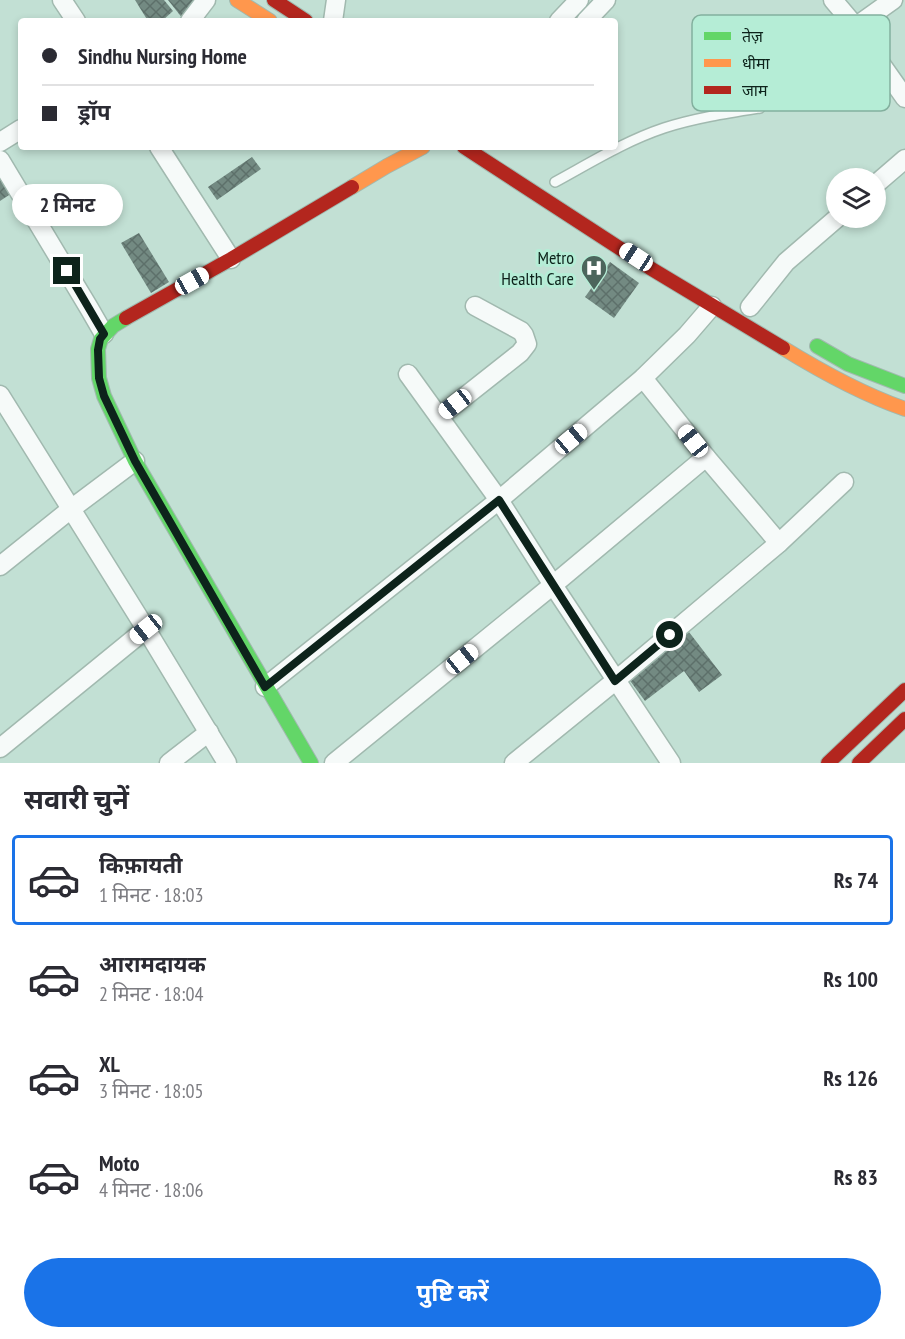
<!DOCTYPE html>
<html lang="hi">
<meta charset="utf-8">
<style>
body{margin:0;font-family:"PT Sans Narrow","Noto Sans Devanagari",sans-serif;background:#f7f7f7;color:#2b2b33;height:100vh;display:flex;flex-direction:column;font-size:22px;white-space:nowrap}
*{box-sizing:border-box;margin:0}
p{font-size:20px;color:#7c7c81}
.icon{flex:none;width:33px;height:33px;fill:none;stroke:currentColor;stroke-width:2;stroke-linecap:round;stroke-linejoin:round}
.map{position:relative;height:763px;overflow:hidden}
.side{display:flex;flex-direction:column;background:#fff;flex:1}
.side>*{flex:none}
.hud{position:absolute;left:18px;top:18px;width:600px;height:132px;border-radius:6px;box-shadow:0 3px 9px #0003;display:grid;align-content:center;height:132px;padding:0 24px;background:#fff}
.buttons{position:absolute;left:826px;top:168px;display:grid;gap:12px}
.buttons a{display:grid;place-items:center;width:60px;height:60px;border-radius:50%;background:#fff;box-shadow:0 3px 9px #0003;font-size:30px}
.end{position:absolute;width:27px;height:27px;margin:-14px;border:8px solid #0d231b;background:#fff;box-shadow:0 0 0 3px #fff}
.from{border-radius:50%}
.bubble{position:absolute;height:42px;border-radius:21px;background:#fff;box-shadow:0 3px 9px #0003;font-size:20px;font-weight:700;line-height:42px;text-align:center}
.car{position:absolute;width:18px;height:36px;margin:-18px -9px;border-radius:8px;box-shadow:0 0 4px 2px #0007;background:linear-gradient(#fff 24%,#345 0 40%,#fff 0 76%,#345 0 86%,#fff 0)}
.hud b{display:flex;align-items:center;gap:21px;height:57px;font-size:22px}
.hud b+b{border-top:2px solid #e1e1e2}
.hud i{width:15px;height:15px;background:#2b2b33}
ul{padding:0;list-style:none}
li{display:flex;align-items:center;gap:18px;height:90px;margin:0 12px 9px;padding:0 12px;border:3px solid transparent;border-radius:6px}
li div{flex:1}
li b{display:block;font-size:22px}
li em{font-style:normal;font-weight:700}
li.on{border-color:#1a73e8}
li>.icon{width:54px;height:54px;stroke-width:1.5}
h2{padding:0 24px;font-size:27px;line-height:72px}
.button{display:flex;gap:12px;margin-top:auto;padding:12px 24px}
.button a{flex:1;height:69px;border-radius:36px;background:#1a73e8;color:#fff;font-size:24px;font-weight:700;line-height:69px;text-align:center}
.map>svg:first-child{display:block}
</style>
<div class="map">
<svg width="905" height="763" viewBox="0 0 905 763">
<defs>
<pattern id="building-cross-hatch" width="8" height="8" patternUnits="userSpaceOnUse" patternTransform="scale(1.5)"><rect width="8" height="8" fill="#738a82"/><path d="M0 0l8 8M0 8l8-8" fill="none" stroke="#5d706a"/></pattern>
</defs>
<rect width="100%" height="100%" fill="#c2e0d4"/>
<g fill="url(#building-cross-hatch)">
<polygon points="135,0 164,0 173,11 162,21 148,21"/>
<polygon points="168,0 200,0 183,19"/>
<polygon points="252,157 261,169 217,200 208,187"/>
<polygon points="0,169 15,191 0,201"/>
<polygon points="139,233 169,282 151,293 121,243"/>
<polygon points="610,262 639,283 614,318 585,297"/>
<polygon points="689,632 722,675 699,692 684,671 645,701 628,678"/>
</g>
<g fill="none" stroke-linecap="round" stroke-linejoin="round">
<g stroke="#a1b9af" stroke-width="12">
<path id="lane" d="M 555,182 C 590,163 625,141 664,128 C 695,118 728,113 760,108"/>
</g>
<g stroke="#a1b9af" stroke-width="21">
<g id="street">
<polyline points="62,0 76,21"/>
<polyline points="833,0 850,20 905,98"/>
<polyline points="190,21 206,0"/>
<polyline points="333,21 336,0"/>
<polyline points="559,21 579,0"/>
<polyline points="586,21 606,0"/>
<polyline points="855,27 893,0"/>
<polyline points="0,142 21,129"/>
<polyline points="159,147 231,259"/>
<polyline points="0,160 89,308 104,334"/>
<polyline points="876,184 905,159"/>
<polyline points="750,307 786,262 837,218"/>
<polyline points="408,374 499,500 553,585 671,763"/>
<polyline points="643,378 706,457 779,543"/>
<polyline points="0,395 146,629 227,763"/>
<polyline points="439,417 520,353 527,344 524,335 521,331 475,306"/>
<polyline points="0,566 71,509 135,461"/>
<polyline points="265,687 499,500 643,378 687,335 712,306"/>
<polyline points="0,748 146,629"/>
<polyline points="169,763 209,732"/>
<polyline points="334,763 553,585 706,457"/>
<polyline points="514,763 615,681 779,543 844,482"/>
</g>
</g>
<g stroke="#a1b9af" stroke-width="16">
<g id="fast">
<polyline points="126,318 113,326 101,339 98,349 99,378 104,396 135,461 311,763"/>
<polyline points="817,346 848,364 905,386"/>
</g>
</g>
<g stroke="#a1b9af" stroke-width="16">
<g id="slow">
<polyline points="237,0 270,21"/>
<polyline points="352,187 387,166 423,147"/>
<path d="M 783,348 C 822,372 862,394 905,409"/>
</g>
</g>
<g stroke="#a1b9af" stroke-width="16">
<g id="jam">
<polyline points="274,0 306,21"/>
<polyline points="464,147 650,268 783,348"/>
<polyline points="126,318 231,259 352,187"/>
<polyline points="828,763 905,690"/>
<polyline points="859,763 905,719"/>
</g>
</g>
<use href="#lane" stroke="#f6faf9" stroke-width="9"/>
<use href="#street" stroke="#f6faf9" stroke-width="18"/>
<use href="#fast" stroke="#63d668" stroke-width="14"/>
<use href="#slow" stroke="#ff974d" stroke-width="14"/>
<use href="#jam" stroke="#b3261e" stroke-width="14"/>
</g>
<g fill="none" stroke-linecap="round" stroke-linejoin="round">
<polyline stroke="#0d231b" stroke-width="8" points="67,271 104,334 100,339 98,350 99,378 104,396 135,461 265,687 499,500 615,681 670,635"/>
</g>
<defs>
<g id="hospital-pin" transform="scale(1.35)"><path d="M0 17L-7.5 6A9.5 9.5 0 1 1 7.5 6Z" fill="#4c655c" stroke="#b5edd6"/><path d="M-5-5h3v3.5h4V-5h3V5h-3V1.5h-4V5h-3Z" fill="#fff"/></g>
</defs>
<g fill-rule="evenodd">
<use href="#hospital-pin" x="594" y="268"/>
</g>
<g text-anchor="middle" stroke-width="6" stroke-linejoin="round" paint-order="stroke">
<g font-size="18" fill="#0d231b" stroke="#b5edd6" text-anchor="end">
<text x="574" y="264">Metro<tspan x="574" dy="21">Health Care</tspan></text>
</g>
</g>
<rect x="692" y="15" width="198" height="96" rx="9" fill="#b5edd6" stroke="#83b09e" stroke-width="1.5"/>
<rect x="704" y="32" width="27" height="8" fill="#63d668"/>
<rect x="704" y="59" width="27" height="8" fill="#ff974d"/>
<rect x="704" y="86" width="27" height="8" fill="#b3261e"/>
<g font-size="16" fill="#0d231b">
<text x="742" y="42">तेज़</text>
<text x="742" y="69">धीमा</text>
<text x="742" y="96">जाम</text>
</g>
</svg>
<div class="buttons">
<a><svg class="icon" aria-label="layers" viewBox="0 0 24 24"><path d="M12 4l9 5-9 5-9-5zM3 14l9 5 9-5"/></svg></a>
</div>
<i class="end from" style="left:670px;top:635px"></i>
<i class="end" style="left:67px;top:271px"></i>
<div class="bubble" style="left:12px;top:184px;width:111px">2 मिनट</div>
<i class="car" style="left:636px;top:257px;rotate:303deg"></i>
<i class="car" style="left:192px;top:281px;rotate:61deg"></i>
<i class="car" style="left:455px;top:404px;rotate:232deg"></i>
<i class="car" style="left:571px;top:439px;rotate:50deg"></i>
<i class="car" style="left:693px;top:441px;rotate:321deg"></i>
<i class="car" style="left:146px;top:629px;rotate:231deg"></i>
<i class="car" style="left:462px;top:659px;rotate:51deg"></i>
<div class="hud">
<b><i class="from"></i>Sindhu Nursing Home</b>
<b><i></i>ड्रॉप</b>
</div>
</div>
<section class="side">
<h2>सवारी चुनें</h2>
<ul>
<li class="on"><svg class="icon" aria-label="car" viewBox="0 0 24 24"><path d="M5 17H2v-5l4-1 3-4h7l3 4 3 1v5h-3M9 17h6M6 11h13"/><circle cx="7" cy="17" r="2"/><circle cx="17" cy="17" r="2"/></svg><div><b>किफ़ायती</b><p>1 मिनट · 18:03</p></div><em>Rs 74</em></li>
<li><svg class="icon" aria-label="car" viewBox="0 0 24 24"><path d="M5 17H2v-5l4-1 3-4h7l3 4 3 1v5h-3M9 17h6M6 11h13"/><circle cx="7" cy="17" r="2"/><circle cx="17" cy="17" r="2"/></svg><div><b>आरामदायक</b><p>2 मिनट · 18:04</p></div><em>Rs 100</em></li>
<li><svg class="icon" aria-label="car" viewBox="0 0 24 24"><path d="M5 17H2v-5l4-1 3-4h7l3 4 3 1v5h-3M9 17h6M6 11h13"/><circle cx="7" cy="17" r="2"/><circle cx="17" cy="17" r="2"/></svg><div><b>XL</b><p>3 मिनट · 18:05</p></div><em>Rs 126</em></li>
<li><svg class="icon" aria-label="car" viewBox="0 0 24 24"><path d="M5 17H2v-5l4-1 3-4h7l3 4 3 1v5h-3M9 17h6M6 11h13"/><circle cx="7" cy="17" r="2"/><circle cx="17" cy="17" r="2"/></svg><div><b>Moto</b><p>4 मिनट · 18:06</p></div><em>Rs 83</em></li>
</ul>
<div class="button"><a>पुष्टि करें</a></div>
</section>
